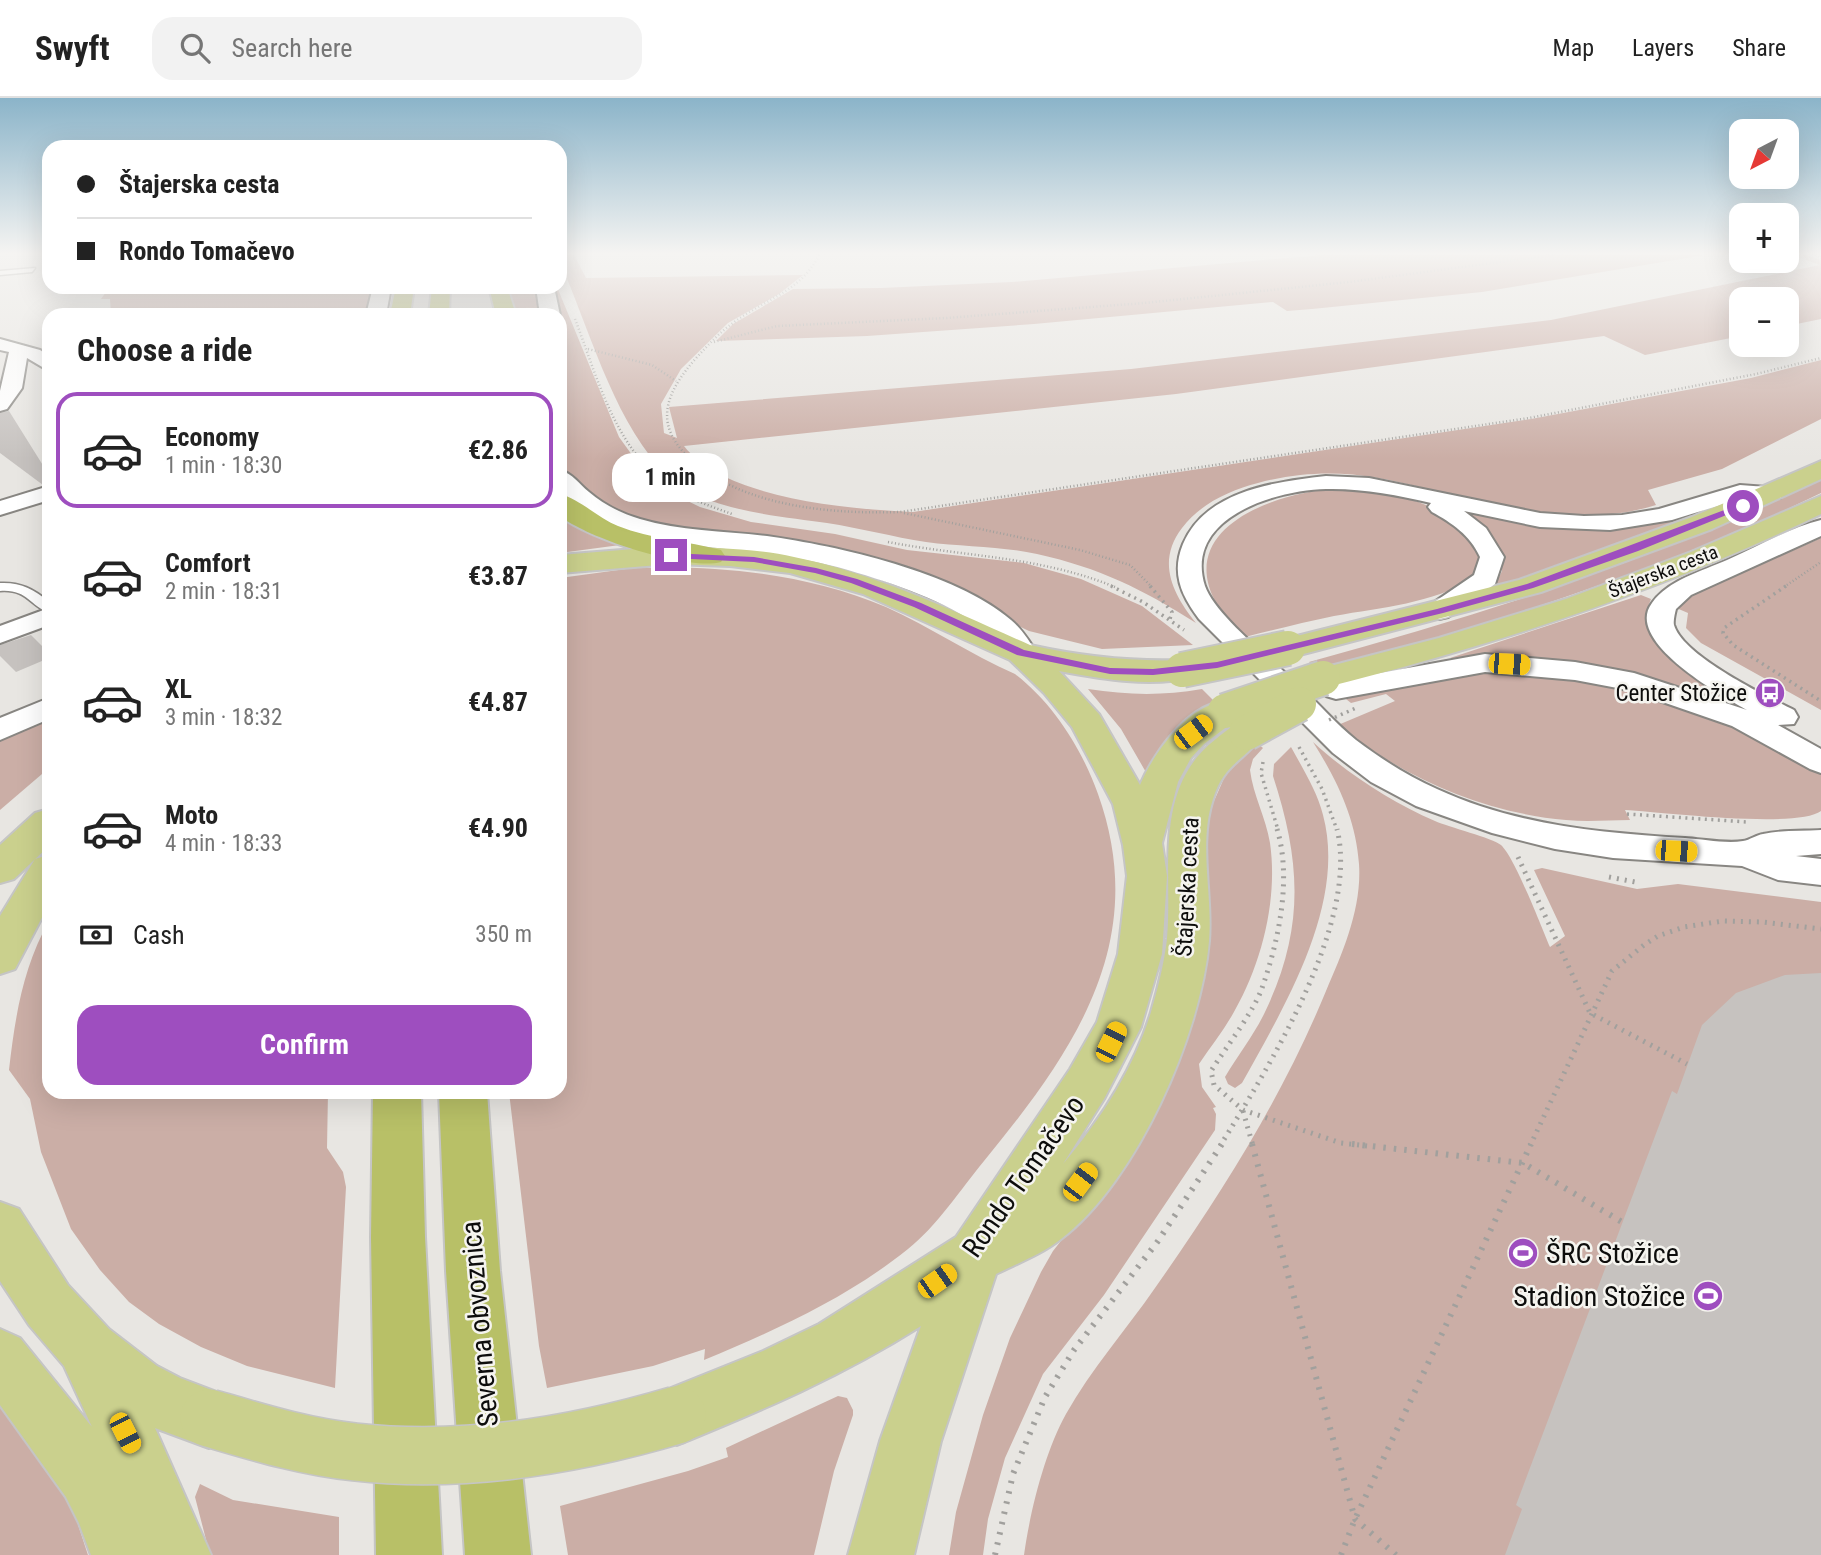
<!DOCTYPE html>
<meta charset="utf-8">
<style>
body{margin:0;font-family:"Roboto Condensed",sans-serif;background:#f2f2f2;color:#222;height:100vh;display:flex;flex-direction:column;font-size:26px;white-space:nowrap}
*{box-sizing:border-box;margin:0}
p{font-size:23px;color:#767676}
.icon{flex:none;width:38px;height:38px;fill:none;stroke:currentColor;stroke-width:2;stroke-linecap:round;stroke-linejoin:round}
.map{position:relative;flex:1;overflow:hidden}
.side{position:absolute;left:42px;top:210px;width:525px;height:791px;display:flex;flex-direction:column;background:#fff;border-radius:21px;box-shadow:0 7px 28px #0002}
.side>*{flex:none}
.top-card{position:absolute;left:42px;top:42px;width:525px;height:154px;border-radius:21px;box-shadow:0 7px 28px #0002;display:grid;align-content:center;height:154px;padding:0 35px;background:#fff}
.needle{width:46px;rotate:221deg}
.buttons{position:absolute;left:1729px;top:21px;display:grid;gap:14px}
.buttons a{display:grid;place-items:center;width:70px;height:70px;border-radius:14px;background:#fff;box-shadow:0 7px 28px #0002;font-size:35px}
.end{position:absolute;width:32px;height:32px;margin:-16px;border:9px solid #9e4ebf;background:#fff;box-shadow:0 0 0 4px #fff}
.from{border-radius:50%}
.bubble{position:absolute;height:49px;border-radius:21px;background:#fff;box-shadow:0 7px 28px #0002;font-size:23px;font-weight:700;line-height:49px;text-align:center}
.car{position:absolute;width:21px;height:42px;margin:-21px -10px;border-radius:9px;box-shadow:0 0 5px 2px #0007;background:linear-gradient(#f5c518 24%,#345 0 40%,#f5c518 0 76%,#345 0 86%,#f5c518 0)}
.top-card b{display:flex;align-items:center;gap:24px;height:66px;font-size:26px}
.top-card b+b{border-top:2px solid #e0e0e0}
.top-card i{width:18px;height:18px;background:#222}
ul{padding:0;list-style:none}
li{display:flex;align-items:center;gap:21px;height:116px;margin:0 14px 10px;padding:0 21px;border:4px solid transparent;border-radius:21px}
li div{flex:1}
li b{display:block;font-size:26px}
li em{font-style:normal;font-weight:700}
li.current{border-color:#9e4ebf}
li>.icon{width:63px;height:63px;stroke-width:1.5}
h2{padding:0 35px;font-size:32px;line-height:84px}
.pay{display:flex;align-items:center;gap:18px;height:77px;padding:0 35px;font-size:26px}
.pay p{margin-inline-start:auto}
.cta{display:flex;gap:14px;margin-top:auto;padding:14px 35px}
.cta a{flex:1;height:80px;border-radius:21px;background:#9e4ebf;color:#fff;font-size:28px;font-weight:700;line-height:80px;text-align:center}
header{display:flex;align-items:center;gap:42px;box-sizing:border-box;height:98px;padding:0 35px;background:#fff;border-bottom:2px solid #e0e0e0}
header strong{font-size:33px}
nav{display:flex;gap:38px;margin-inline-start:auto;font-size:24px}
.search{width:490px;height:63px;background:#f2f2f2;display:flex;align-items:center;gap:18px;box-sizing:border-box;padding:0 24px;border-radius:21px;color:#767676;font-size:26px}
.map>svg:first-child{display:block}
</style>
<header>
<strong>Swyft</strong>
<div class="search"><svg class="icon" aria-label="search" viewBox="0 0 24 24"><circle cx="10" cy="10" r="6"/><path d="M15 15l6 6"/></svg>Search here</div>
<nav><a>Map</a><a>Layers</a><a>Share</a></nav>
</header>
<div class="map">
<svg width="1821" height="1457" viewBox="0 0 1821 1457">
<rect width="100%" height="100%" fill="#e8e6e2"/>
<g fill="#cbaea6">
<path d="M 560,157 L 574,157 L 586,180 L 803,177 L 779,196 L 728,225 L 681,271 L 661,306 L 664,335 L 677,340 L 669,309 L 1131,271 L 1551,222 L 1820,167 L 1793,157 L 1806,157 L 1821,162 L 1821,221 L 1787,228 L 1787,201 L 1741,201 L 1741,238 L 1645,257 L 1604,238 L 1176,296 L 684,348 C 725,401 850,411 913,414 L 1531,321 L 1751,280 L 1821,262 L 1821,321 L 1722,371 L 1648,392 L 1656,407 C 1618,419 1580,419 1541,415 C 1435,404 1370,355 1258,385 C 1230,392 1200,406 1182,430 C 1156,464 1173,496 1196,525 C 1142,491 1100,470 1037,456 C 1000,448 963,449 926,444 C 893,439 860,430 827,425 C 774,417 696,413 659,369 C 611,314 589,230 560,164 Z"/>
<polygon points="1322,157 1705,157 1482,194 1312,211 1287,213 1273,204 1034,226 867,238 716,243 733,226 793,191 881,190 1012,184"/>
<polygon points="508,189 537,189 541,217 517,217"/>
<polygon points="554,189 557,189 619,339 645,375 669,394 700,409 751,424 835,436 907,452 1024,465 1081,481 1142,508 1193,547 1102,551 1029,533 934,488 638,424 601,407 574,384 560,364 560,217"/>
<polygon points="371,192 365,217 111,217 110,201 101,201 106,194"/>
<path d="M 1821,381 L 1821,395 C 1662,473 1491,525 1321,576 L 1309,564 C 1484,516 1658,461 1821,381 Z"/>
<path d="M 1334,391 C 1378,391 1434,400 1467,434 C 1473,440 1477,449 1481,457 L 1474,480 C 1431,506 1383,509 1334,518 C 1304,524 1274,532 1245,539 C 1234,527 1221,516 1214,501 C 1178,427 1280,394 1334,391 Z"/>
<polygon points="1454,409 1624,429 1681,420 1685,422 1502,488 1496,485 1502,473 1502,460"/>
<polygon points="560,415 620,447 560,455"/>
<polygon points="1821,440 1821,612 1701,545 1686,530 1688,515 1674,509 1677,504 1696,495"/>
<path d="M 633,470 C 719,467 805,475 886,509 C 930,529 970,556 1015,576 C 1053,605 1082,651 1098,696 C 1151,844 1074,953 984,1063 C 960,1092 937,1128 908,1151 C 847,1200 776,1232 704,1262 L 705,1251 L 653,1268 L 547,1290 L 539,1248 L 509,994 L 560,994 L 560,480 Z"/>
<path d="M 1641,497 L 1651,501 L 1648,509 L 1648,525 L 1750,610 L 1741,614 C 1673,594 1603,566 1531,559 C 1504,557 1477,560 1450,560 Z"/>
<path d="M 1495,572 L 1588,580 L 1701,611 L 1821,672 L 1821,713 C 1797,731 1661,714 1625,712 L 1630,722 C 1609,722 1588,724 1566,722 C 1484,715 1401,679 1338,627 L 1395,603 L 1386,596 L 1351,605 L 1346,601 L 1404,585 Z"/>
<path d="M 1088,591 C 1127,597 1162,598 1202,591 L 1217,606 L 1147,676 L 1121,631 Z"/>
<polygon points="49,620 49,670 0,712 0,642"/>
<path d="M 1313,644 C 1348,676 1391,704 1435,723 C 1448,729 1493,740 1501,747 C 1515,760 1541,828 1550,849 L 1565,838 L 1534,772 L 1542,770 L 1637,791 L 1678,786 L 1821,804 L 1821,1457 L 1024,1457 C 1030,1414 1045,1353 1066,1316 C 1091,1271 1126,1232 1155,1190 C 1221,1096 1282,1000 1326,893 C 1343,854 1362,810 1359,766 C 1356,721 1337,682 1313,644 Z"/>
<path d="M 1258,646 L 1263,650 L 1253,661 L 1250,672 C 1253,697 1266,720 1270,745 C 1278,801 1262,864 1235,912 C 1225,931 1211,948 1199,966 L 1202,989 L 1216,1009 L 1213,1010 L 1216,1016 L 1215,1032 L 1104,1197 L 1043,1276 L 1005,1360 L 988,1421 L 983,1457 L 949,1457 L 956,1414 L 983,1317 L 1010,1240 L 1041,1174 L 1053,1153 L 1098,1096 L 1162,984 L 1207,719 L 1228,671 Z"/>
<path d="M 1291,649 C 1303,671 1317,693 1323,717 C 1347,806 1284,909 1242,985 L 1235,990 L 1228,986 L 1225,979 C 1238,957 1254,937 1265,914 C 1305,830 1301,764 1273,678 L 1274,666 Z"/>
<path d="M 49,823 L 49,994 L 328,994 L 327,1050 L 343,1074 L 346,1089 L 335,1290 L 247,1268 L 201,1249 L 159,1226 L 129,1204 L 100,1172 L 71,1131 L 41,1054 L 30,1001 L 9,972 C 15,919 23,869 49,823 Z"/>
<polygon points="838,1298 847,1300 853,1312 853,1317 834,1373 814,1457 568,1457 560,1408 688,1373 728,1359 726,1350"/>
<polygon points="0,1309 64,1384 88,1457 0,1457"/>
<polygon points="200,1386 233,1402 339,1419 339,1457 210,1457 195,1399"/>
</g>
<g fill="#c6c2bf">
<polygon points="9,313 49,377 49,386 43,387 0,355 0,315"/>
<polygon points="31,537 49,555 49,560 16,574 0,558 0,547"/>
<polygon points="1821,875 1821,1457 1505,1457 1522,1411 1516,1407 1672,993 1677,996 1702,927 1736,895 1785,877"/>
</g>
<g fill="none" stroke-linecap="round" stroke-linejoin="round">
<g stroke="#888682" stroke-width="3">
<g id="service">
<polygon points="35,170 32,174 0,177 0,173"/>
<path d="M 0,485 C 20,484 34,491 49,504 L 49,515 C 29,507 27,491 0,493 Z"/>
</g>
</g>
<g stroke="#888682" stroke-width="4">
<g id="minor">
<polygon points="0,241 40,252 49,258 49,273 27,260 22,290 7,311 0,313 0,293 9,254 0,252"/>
<path d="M 1326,378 L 1369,380 L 1540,415 L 1584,418 L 1622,417 L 1659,411 L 1740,387 L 1780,390 L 1783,395 L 1780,400 L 1740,401 L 1672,422 L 1610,432 L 1540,429 L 1464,413 L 1486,430 L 1504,459 L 1495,486 L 1448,519 L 1439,521 L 1430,519 L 1426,513 L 1430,507 L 1474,477 L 1480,459 C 1470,437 1452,425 1432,414 L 1428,409 L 1431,405 C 1397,397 1361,390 1326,391 C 1277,392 1183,419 1205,488 C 1215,517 1274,564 1299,587 C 1318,605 1336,626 1356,642 C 1381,661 1408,678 1437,691 C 1515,727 1601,735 1685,740 C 1703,741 1726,746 1743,743 C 1750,742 1756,737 1763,736 C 1781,732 1802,733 1821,732 L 1821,756 L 1796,758 L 1821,761 L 1821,787 L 1778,782 L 1742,768 L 1613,760 L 1555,751 L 1492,735 L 1416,708 L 1371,684 L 1333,655 L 1199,521 C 1181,497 1171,475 1183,446 C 1206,392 1275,384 1326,378 Z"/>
<polygon points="49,388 49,402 0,417 0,403"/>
<path d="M 1821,422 L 1821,438 L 1691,497 L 1676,511 C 1675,515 1673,523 1674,527 C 1683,558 1766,598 1794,612 L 1798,619 L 1794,626 L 1778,627 L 1821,651 L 1821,675 L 1810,671 L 1732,628 L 1628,592 L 1575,582 L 1485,574 L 1336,601 L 1326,598 L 1322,592 L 1326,586 L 1336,583 L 1485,556 L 1575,564 L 1634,575 L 1747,612 C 1722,598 1623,543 1652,505 C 1668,482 1702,473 1727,462 C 1757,449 1789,430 1821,422 Z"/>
<polygon points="49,510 49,527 0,545 0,528"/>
<polygon points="49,600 49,621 0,642 0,620"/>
</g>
</g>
<g stroke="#888682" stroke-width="4">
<g id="tertiary">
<polygon points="373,189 391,189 386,217 366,217"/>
<polygon points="536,189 554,189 560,217 540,217"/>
<path d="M 560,372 C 573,376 579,386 589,394 C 603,406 622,416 640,421 C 681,433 725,433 767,438 C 838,448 955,474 1011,522 C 1022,531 1029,543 1037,555 L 1032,562 C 1003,569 1004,546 984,531 C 944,502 895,486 848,472 C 814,462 779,457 743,453 C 680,445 607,444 560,395 Z"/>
</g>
</g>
<g stroke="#c5c5c5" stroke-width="4">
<g id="primary">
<polygon points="1821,363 1821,381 1712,431 1541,494 1288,560 1277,557 1272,550 1277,543 1519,482 1692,419"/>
<path d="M 1821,398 L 1821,416 C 1661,493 1495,547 1323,590 L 1311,587 L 1306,580 L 1311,573 L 1439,540 L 1566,501 L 1691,454 Z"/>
<path d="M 671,448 C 712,450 754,450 794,459 C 877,476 953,513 1030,547 C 1080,558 1130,564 1182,562 L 1194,565 L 1198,572 L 1194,579 C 1151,590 1102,581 1059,573 L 1099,616 L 1140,687 C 1154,654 1196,594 1237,605 L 1242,613 L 1237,621 L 1204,646 L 1191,660 L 1178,684 L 1162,745 L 1167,778 L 1162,856 L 1141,929 L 1104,1001 L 1063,1066 C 1101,1021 1134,971 1151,914 C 1158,890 1164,866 1167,841 C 1173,772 1152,690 1216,641 C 1231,629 1239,622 1258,627 L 1264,635 C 1247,662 1224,664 1213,701 C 1198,746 1213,797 1209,843 C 1201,936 1137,1083 1061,1141 C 1042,1156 1018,1165 996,1176 L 941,1343 L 914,1457 L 848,1457 L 880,1343 L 921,1228 C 840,1279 765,1311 677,1347 L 656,1338 L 647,1317 L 656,1296 L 763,1253 L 819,1226 L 956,1139 L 1070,971 L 1097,924 L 1118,856 L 1127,778 L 1123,747 L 1113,706 L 1072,629 L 1044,595 L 1010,562 L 863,496 L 790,475 L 730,468 L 671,466 L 560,475 L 560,457 Z"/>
<polygon points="49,711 49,748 14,781 0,785 0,747 35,715"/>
<polygon points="49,757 49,806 15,871 0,876 0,818 35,761"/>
<polygon points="0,1104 19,1111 68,1187 109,1231 157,1268 180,1280 230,1299 239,1320 230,1341 209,1350 155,1330 211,1457 91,1457 79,1425 66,1399 0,1307 0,1231 20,1240 92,1329 64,1268 29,1227 0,1183"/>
</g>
</g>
<g stroke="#c5c5c5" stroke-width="4">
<g id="trunk">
<polygon points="396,189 414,189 410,217 390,217"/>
<polygon points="432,189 450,189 449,217 429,217"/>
<polygon points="489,189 507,189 516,217 496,217"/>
<path d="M 560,396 C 578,400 598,420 618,428 C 651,441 687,443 721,452 L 725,458 L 721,464 C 687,473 587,440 560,418 Z"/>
<polygon points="373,994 421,994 425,1139 442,1457 376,1457 371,1139"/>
<polygon points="439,994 487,994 500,1173 531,1457 465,1457 446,1173"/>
</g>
</g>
<g stroke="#a1a09d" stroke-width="2.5" stroke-dasharray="1 2.5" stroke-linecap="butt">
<path d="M 819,157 C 801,194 763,202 733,225 C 720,234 709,246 698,258 C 661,299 652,332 700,369 C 754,410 835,416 900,414 L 1529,320 L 1756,276 L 1821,260"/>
<polyline points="1811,157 1821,160"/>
<path d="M 575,221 C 597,278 615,351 668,387 C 688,401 710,408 732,416"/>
<polyline points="714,244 777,228 946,220 1144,205 1349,184 1554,157"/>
<polyline points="588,251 652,267 676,283"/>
<polyline points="904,415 1080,452 1130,467 1152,489"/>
<path d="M 888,444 C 966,459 1039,458 1115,489"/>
<polyline points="1784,489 1821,464"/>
</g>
<g stroke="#a1a09d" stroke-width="3.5" stroke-dasharray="2 4.5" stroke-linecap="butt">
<polyline points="1111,488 1143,504 1184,532"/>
<polyline points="1150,488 1172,514 1170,521"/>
<polyline points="1786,488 1724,530 1723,535 1733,547 1821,603"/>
<polyline points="1299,649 1322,691 1337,732"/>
<polyline points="1263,664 1261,675 1278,732"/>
<polyline points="1627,716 1747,724"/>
</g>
<g stroke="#a1a09d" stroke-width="5" stroke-dasharray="2 6" stroke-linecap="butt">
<path d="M 1277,731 C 1292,780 1279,842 1262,890 C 1253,915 1226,949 1211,973 L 1214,987 L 1243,1012 L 1341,1045 L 1368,1048"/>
<polyline points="1518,759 1590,915 1687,966"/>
<polyline points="1609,779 1635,784"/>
<polyline points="1243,1013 1253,1048"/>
<path d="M 1220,1048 C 1268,970 1360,824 1337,731"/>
<polyline points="1530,1048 1612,873 1644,847 1658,838 1684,829 1723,823 1762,824 1821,831"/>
</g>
<g stroke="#a1a09d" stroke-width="6" stroke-dasharray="2.5 8" stroke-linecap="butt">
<polyline points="1252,1046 1355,1421 1396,1457"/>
<polyline points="1352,1046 1523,1065 1627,1127"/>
<polyline points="995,1457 1013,1376 1045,1299 1074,1252 1158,1143 1222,1046"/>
<polyline points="1341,1457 1355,1421 1531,1046"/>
</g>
<use href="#service" fill="#fff" fill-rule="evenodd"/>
<use href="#minor" fill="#fff" fill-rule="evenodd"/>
<use href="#tertiary" fill="#fff" fill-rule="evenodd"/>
<use href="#primary" fill="#cad08d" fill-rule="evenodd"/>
<use href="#trunk" fill="#b8c067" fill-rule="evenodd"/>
<g stroke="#c5c5c5" stroke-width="38" stroke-linecap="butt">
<g id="primary-bridge-far1">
<polyline points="1182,572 1288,550"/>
<polyline points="1225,613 1323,580"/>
<polyline points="1246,635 1299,606"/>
</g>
</g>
<g stroke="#c5c5c5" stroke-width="60" stroke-linecap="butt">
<path id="primary-bridge" d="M 209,1320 C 257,1334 305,1349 355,1354 C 463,1366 573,1348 677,1317"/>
</g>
<polyline stroke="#a1a09d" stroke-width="3.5" stroke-dasharray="2 4.5" stroke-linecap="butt" points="1329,622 1356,610"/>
<use href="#primary-bridge-far1" stroke="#cad08d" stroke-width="34"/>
<use href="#primary-bridge" stroke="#cad08d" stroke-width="57"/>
</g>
<linearGradient id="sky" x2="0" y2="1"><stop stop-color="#8bb4c9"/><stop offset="0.43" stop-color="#f5f4f2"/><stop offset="1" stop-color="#f5f4f2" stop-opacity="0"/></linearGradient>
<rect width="1821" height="361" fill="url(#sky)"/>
<polygon fill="#9e4ebf" points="1743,405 1746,409 1638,453 1533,490 1443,515 1217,570 1153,577 1110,576 1017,557 914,509 851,485 815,475 754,464 671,460 667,457 671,455 754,459 816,470 857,481 921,505 1024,552 1110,570 1153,571 1217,564 1437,511 1527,486"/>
<defs>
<g id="bus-disc" transform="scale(1.575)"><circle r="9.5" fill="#9e4ebf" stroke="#f5f4ef"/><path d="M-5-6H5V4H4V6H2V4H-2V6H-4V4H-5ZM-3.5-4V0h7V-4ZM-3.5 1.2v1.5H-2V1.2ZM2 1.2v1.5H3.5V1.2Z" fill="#fff"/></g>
<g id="stadium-disc" transform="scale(1.575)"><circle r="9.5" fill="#9e4ebf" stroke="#f5f4ef"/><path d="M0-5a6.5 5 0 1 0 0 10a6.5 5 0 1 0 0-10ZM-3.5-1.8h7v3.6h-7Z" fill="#fff"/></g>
</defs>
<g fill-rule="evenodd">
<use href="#bus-disc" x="1770" y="595"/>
<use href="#stadium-disc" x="1523" y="1155"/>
<use href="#stadium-disc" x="1708" y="1198"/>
</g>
<g text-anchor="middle" stroke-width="5" stroke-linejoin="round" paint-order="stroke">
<g font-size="19" fill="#0d0d0c" stroke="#f5f4ef">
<text transform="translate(1663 473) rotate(-21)" y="7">Štajerska cesta</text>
</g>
<g font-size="23" fill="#0d0d0c" stroke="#f5f4ef" text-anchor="end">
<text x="1747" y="603">Center Stožice</text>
</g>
<g font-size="23" fill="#0d0d0c" stroke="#f5f4ef">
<text transform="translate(1187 789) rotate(-87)" y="8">Štajerska cesta</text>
</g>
<g font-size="28" fill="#0d0d0c" stroke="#f5f4ef">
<text transform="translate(1023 1078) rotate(-55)" y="10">Rondo Tomačevo</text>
<text transform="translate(479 1226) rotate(-95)" y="10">Severna obvoznica</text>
</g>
<g font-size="28" fill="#0d0d0c" stroke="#f5f4ef" text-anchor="start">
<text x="1546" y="1165">ŠRC Stožice</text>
<text x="1685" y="1208" text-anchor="end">Stadion Stožice</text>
</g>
</g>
</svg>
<div class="buttons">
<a><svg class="needle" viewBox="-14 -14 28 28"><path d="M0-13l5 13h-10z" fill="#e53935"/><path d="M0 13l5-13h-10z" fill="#767676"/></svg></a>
<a>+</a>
<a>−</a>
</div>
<i class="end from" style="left:1743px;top:408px"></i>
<i class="end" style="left:671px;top:457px"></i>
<div class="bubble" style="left:612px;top:355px;width:116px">1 min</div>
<i class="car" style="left:1509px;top:566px;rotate:93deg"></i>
<i class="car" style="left:1193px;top:634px;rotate:53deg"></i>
<i class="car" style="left:1676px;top:753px;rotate:93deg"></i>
<i class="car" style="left:1111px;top:944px;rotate:26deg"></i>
<i class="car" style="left:1080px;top:1084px;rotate:37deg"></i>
<i class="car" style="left:937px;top:1183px;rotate:55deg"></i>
<i class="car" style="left:125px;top:1335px;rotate:153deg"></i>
<div class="top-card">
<b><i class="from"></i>Štajerska cesta</b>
<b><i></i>Rondo Tomačevo</b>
</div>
<section class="side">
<h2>Choose a ride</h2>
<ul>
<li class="current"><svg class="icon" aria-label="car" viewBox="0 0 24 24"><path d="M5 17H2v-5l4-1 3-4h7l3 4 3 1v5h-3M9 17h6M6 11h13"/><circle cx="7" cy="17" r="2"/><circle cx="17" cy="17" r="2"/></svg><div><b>Economy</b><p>1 min · 18:30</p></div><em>€2.86</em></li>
<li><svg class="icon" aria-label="car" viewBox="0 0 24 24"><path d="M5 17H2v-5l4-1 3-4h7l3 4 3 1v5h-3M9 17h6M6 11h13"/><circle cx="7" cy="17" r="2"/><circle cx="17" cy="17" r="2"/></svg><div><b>Comfort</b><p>2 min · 18:31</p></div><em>€3.87</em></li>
<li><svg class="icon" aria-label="car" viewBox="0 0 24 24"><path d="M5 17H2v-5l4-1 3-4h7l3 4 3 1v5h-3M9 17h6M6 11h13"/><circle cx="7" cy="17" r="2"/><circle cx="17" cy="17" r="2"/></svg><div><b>XL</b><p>3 min · 18:32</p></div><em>€4.87</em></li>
<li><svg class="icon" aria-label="car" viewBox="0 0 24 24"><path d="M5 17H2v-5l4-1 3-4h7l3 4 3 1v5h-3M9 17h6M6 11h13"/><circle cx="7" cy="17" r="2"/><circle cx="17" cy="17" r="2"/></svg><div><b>Moto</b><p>4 min · 18:33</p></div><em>€4.90</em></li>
</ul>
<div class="pay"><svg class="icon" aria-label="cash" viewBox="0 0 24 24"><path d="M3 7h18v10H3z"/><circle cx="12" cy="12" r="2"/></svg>Cash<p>350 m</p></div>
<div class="cta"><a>Confirm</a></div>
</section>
</div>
